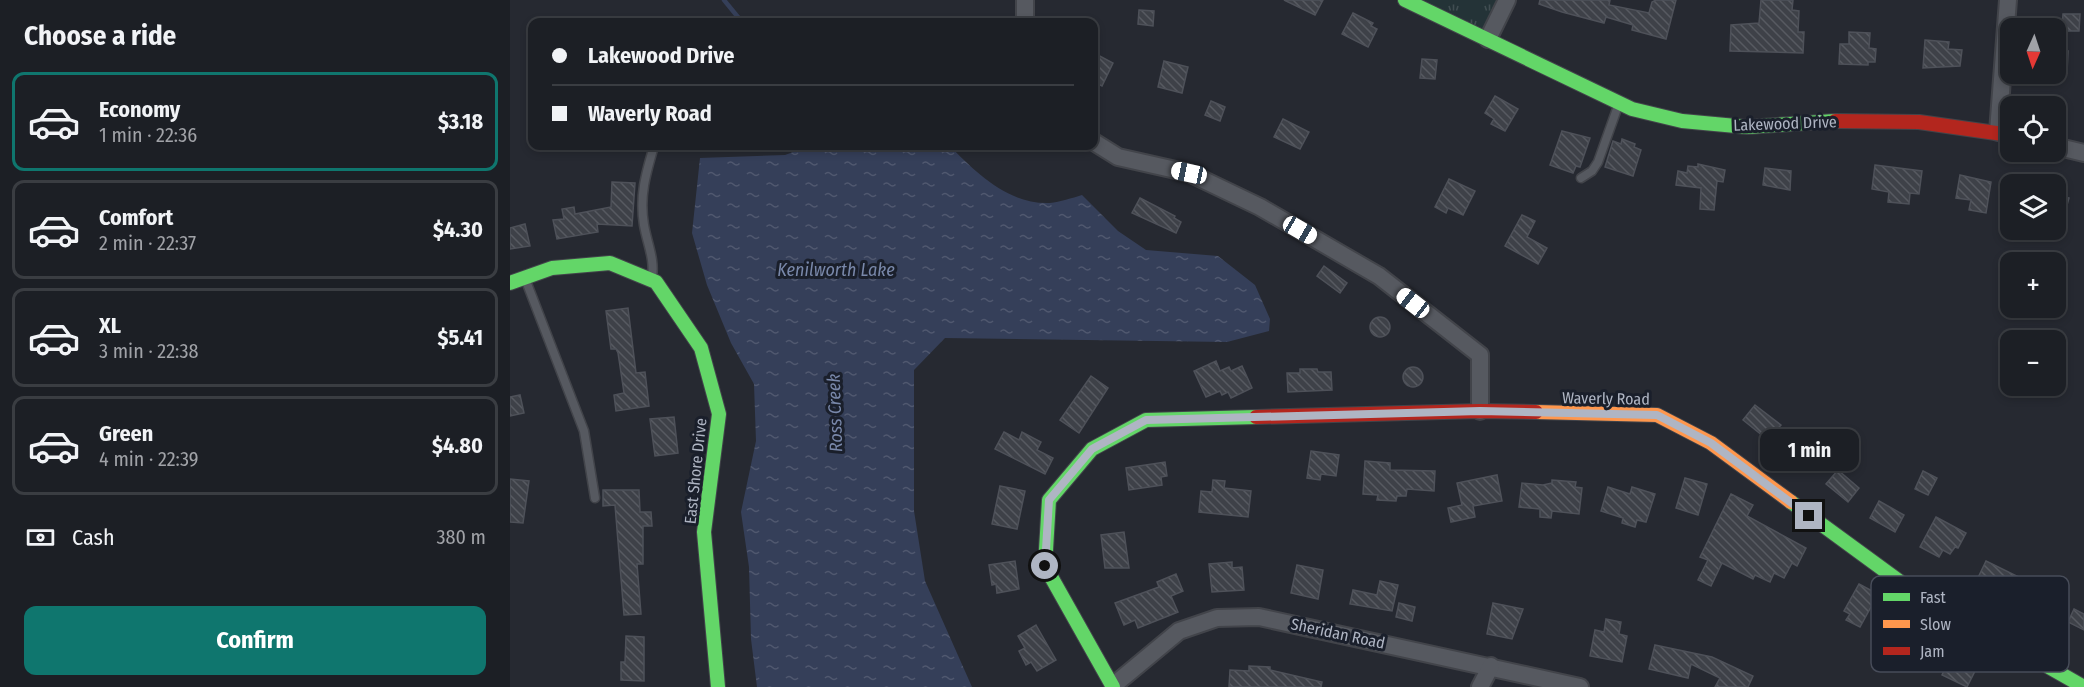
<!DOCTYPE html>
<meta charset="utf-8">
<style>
body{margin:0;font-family:"Fira Sans Condensed",sans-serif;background:#292c32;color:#f1f3f6;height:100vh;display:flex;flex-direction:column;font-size:22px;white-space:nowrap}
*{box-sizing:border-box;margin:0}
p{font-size:20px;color:#a0a2a7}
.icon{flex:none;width:33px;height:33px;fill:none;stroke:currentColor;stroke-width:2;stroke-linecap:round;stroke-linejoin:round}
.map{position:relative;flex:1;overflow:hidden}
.drawer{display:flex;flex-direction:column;background:#1c1f25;width:510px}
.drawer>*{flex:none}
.hud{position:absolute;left:18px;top:18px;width:570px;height:132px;border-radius:12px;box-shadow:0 3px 9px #0003,0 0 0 2px #3a3d42;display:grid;align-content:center;height:132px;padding:0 24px;background:#1c1f25}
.needle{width:39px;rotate:183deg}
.fabs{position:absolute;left:1490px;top:18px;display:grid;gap:12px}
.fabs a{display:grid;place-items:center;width:66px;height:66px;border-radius:12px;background:#1c1f25;box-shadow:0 3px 9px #0003,0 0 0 2px #3a3d42;font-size:30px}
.end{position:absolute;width:27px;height:27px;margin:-14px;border:8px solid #afb5c3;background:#111;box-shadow:0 0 0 3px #111}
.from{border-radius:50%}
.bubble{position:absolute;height:42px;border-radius:12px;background:#1c1f25;box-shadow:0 3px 9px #0003,0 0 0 2px #3a3d42;font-size:20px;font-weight:700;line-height:42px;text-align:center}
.car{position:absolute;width:18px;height:36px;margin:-18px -9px;border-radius:8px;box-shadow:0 0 4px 2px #0007;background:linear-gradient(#fff 24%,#345 0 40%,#fff 0 76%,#345 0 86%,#fff 0)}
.hud b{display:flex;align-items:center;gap:21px;height:57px;font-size:22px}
.hud b+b{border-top:2px solid #3a3d42}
.hud i{width:15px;height:15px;background:#f1f3f6}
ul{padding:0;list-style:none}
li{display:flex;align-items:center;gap:18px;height:99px;margin:0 12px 9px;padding:0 12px;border:3px solid #3a3d42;border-radius:12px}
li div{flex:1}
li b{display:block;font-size:22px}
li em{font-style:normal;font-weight:700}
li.current{border-color:#0f766e}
li>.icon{width:54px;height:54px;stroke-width:1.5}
h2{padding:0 24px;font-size:27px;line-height:72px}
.pay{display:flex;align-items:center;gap:15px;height:66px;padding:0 24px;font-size:22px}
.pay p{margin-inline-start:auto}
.button{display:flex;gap:12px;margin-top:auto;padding:12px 24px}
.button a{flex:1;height:69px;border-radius:12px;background:#0f766e;color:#fff;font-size:24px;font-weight:700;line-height:69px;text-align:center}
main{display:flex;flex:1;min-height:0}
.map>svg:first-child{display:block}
</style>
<main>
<section class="drawer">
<h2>Choose a ride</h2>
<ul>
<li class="current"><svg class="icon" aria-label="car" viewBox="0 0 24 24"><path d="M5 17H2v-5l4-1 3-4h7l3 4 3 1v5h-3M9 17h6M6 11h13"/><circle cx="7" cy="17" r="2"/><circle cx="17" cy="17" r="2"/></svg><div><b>Economy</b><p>1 min · 22:36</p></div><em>$3.18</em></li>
<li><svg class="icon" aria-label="car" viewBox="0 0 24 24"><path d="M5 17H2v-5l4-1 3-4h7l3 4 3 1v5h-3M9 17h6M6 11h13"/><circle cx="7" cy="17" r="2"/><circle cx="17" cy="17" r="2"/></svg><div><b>Comfort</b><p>2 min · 22:37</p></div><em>$4.30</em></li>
<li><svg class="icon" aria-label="car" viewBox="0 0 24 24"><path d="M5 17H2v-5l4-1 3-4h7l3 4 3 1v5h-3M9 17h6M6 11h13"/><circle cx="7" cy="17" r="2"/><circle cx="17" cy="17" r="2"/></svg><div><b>XL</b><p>3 min · 22:38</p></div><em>$5.41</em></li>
<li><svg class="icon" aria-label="car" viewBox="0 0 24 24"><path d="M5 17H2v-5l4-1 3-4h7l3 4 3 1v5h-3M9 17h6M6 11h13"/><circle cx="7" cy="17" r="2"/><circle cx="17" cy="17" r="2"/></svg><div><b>Green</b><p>4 min · 22:39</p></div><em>$4.80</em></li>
</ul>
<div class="pay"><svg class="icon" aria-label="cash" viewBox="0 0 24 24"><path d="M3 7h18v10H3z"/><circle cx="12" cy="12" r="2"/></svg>Cash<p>380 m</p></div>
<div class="button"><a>Confirm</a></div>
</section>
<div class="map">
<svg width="1574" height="687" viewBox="0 0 1574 687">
<defs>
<pattern id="park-tufts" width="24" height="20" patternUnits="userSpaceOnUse" patternTransform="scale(1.5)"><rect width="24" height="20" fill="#243337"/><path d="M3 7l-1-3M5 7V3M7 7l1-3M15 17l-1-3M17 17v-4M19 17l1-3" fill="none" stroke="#414e52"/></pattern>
<pattern id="water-ripples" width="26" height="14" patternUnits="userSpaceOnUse" patternTransform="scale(1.5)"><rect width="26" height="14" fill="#353f59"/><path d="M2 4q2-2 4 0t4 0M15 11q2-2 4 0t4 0" fill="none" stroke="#50586f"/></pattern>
<pattern id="building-back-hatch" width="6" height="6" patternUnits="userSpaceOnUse" patternTransform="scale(1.5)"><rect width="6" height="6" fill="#3e4148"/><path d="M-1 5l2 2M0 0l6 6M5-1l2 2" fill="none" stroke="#575a61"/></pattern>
</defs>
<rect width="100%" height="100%" fill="#262931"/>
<polygon fill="url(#park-tufts)" points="898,0 997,0 978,39"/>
<path fill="url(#water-ripples)" d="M 300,146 L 440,146 C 465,172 499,205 540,203 C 550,202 562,198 572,195 L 608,231 L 636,250 L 708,256 L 745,285 L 760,319 L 759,331 L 717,342 L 435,338 L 404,370 L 404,511 L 415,581 L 462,687 L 247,687 L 241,639 L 239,567 L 231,512 L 246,441 L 244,384 L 221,343 L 197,285 L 182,233 L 190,158 L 275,155 Z"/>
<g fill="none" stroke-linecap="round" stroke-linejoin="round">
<polyline stroke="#353f59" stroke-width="4.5" points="214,0 232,22"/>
</g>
<g fill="url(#building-back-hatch)" stroke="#4e5159" stroke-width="1.5">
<polygon points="774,0 813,0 805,15"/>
<polygon points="1030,0 1100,0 1099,5 1139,13 1142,2 1146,0 1166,0 1156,39 1122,30 1123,25 1096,17 1094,23 1052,12 1029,4"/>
<polygon points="1251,0 1283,0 1282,10 1289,11 1288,32 1294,32 1293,53 1220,51 1221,25 1249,23"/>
<polygon points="629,10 644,11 643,26 628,24"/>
<polygon points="843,13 863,23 861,26 867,29 858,47 832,34"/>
<polygon points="1553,14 1570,14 1569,31 1552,31"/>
<polygon points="1339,32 1360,33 1359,48 1366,49 1365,62 1358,62 1358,65 1329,64 1330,44 1339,44"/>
<polygon points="1415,40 1439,42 1438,49 1452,50 1450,66 1413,68"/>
<polygon points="1545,50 1558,51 1557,73 1545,73"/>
<polygon points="584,53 603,63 592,86 584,82"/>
<polygon points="912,59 927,60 925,79 910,78"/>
<polygon points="654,61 678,67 672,93 648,87"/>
<polygon points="985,96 1008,109 995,131 981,124 984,119 975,113"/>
<polygon points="701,101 715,107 710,121 695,115"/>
<polygon points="773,119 799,132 790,149 764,137"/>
<polygon points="1052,131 1080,138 1070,167 1066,166 1063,173 1040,165"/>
<polygon points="1112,139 1125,144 1124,147 1131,150 1123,176 1095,167 1103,141 1111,144"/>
<polygon points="1188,164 1215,170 1213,182 1207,181 1204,210 1190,209 1191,188 1166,185 1168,171 1177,173 1178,166 1188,167"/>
<polygon points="1365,165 1412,171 1409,194 1400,193 1399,204 1378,202 1379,192 1362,189"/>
<polygon points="1255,168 1281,171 1280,190 1253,185"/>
<polygon points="1450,175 1481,182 1476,213 1459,210 1461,200 1446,198"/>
<polygon points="939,179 965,191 953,215 938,208 936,213 925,207"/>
<polygon points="102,182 125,183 122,226 87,224 88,232 47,239 43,220 54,219 52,209 64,207 65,214 101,207"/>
<polygon points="1545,194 1559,198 1549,233 1545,233"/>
<polygon points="630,198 665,216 664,218 671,222 666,233 622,213"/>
<polygon points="1012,215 1025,221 1017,237 1037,248 1028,264 995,246"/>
<polygon points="15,224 20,246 0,249 0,228"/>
<polygon points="814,266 837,283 830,293 807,276"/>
<polygon points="118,308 126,373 135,372 139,406 106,411 104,395 114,393 108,353 106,349 101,349 96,311"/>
<circle cx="870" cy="327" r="10"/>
<polygon points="706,361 710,371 719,367 721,371 732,366 742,388 721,398 718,392 712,395 710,391 696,397 684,371"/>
<circle cx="903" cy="377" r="10"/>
<polygon points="790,369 807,369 808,372 821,372 822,390 778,392 777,373 790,373"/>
<polygon points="581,376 598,388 569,433 550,420"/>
<polygon points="10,395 14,413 0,416 0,397"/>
<polygon points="1245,405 1271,425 1258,440 1233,420"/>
<polygon points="164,417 168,453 145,456 140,419"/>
<polygon points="494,432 509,440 512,432 531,442 527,450 543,458 535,474 485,449"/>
<polygon points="801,451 829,455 826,476 811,474 810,480 797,478"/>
<polygon points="855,461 880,463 880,470 925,471 924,491 897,489 896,496 887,496 886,501 867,500 868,495 853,494"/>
<polygon points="655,462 657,476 651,477 652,485 619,490 616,468"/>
<polygon points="1328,470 1349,488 1338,502 1316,484"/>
<polygon points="1413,471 1427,478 1418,495 1405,489"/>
<polygon points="987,475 992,501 963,506 965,517 941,522 938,508 952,505 947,483"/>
<polygon points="1175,478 1197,484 1188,515 1166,508"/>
<polygon points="0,479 19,481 13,523 0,522"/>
<polygon points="703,480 715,481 714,488 741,491 738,517 689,512 691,491 702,492"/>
<polygon points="1042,480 1066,482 1065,487 1072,488 1069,514 1042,511 1041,518 1030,517 1030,509 1009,507 1012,483 1033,485 1042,483"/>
<polygon points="490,486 515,491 507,529 482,524"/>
<polygon points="1098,487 1120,494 1122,487 1145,494 1136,522 1127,520 1125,527 1112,523 1113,518 1091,511"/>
<polygon points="93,490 129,490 130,512 141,512 142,526 133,526 133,564 127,564 131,614 114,615 105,505 93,506"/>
<polygon points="1221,494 1243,505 1237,516 1296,548 1287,566 1282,563 1274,578 1264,573 1260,582 1245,575 1243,579 1212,563 1201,586 1188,580 1198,560 1190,557"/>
<polygon points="1369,501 1394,515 1385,532 1360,518"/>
<polygon points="1426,517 1456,533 1448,548 1445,547 1440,554 1433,550 1429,557 1410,547"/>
<polygon points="614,532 619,568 595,568 591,535"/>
<polygon points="505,561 509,589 487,593 486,584 482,585 479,565"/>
<polygon points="1476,561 1525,585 1517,600 1499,592 1497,597 1484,590 1475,609 1462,603 1470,588 1464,586"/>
<polygon points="722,562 722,568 732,567 734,590 702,592 699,564"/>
<polygon points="787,565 813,570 808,599 781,593"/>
<polygon points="666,574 673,591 661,596 668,612 628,628 625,620 614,625 605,603 649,587 647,582"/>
<polygon points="870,581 888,585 882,611 840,604 843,590 867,595"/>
<polygon points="1349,584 1368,594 1350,627 1336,620 1340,614 1334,611"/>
<polygon points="889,603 905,607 902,621 886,617"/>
<polygon points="983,603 1013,609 1002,639 977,634"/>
<polygon points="1564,609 1574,614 1574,630 1558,622"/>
<polygon points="1096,619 1111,622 1109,634 1117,636 1112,662 1080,656 1085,630 1094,632"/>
<polygon points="526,625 546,660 527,671 521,662 516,665 509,651 515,648 508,636"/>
<polygon points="116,636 134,637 134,681 111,680 111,662 115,662"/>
<polygon points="1145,645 1202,657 1243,676 1238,687 1205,687 1210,678 1181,664 1178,678 1139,669"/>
<polygon points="1448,657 1460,662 1457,667 1465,671 1457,687 1432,675 1440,658 1447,661"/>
<polygon points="739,666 760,667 760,670 812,682 811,687 719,687 720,670 739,671"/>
</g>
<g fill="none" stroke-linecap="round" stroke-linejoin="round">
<g stroke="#42444a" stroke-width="11">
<g id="lane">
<polyline points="1071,178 1082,171 1088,162 1108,106"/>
<path d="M 142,277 C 145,259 137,243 134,225 C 129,196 136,173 144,146"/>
<polyline points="16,281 74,431 85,498"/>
</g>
</g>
<g stroke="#42444a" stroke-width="20">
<g id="street">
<polyline points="515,22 515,0"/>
<polyline points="978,39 997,0"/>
<polyline points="1488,132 1498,0"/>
<polyline points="584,142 608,157 679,173 750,207 869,276 970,355 970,411"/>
<polyline points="1545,146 1574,153"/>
<polyline points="604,685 669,631 707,618 749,617 1070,687"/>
<polyline points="970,687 981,666"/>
</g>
</g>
<g stroke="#42444a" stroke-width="16">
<g id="fast">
<polyline points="895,0 1122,109 1172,121 1237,127 1325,121"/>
<polyline points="0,283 42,268 100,263 146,282 191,348 209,414 194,532 208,687"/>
<polyline points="1281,502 1393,584 1574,687"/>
<polyline points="603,687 535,566 539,500 582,449 636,420 746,417"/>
</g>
</g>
<g stroke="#42444a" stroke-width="16">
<polyline id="slow" points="1026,412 1147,415 1201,443 1281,502"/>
</g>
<g stroke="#42444a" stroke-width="16">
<g id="jam">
<polyline points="1325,121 1409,122 1500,135"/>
<polyline points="746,417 970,411 1026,412"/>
</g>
</g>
<use href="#lane" stroke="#565960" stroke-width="8"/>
<use href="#street" stroke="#565960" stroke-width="16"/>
<use href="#fast" stroke="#63d668" stroke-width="14"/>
<use href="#slow" stroke="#ff974d" stroke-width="14"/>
<use href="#jam" stroke="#b3261e" stroke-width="14"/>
</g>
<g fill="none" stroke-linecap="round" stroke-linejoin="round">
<polyline stroke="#afb5c3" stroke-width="8" points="535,566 539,500 582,449 636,420 970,411 1147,415 1201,443 1299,516"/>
</g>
<g text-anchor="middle" stroke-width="6" stroke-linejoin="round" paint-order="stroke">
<g font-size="16" fill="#afb5c3" stroke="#1a1f2b">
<text transform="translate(1275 123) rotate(-2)" y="6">Lakewood Drive</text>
<text transform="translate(1096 398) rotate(1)" y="6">Waverly Road</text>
<text transform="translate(185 471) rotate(-84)" y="6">East Shore Drive</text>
<text transform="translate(828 633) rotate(12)" y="6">Sheridan Road</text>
</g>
<g font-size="18" font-style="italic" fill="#7988aa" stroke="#1a1f2b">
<text x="326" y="276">Kenilworth Lake</text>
<text transform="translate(325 413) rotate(-92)" y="6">Ross Creek</text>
</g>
</g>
<rect x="1361" y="576" width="198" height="96" rx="9" fill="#1a1f2b" stroke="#474c59" stroke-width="1.5"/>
<rect x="1373" y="593" width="27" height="8" fill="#63d668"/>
<rect x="1373" y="620" width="27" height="8" fill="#ff974d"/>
<rect x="1373" y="647" width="27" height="8" fill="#b3261e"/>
<g font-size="16" fill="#afb5c3">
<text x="1410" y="603">Fast</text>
<text x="1410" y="630">Slow</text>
<text x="1410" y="657">Jam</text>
</g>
</svg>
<div class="fabs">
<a><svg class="needle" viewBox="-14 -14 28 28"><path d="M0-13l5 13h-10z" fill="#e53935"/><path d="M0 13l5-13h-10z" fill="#a0a2a7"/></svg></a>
<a><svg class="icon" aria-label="locate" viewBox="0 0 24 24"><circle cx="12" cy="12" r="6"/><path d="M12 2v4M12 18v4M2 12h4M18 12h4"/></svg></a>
<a><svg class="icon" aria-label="layers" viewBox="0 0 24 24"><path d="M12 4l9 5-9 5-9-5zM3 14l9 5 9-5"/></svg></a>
<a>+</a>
<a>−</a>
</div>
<i class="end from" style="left:535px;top:566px"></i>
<i class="end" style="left:1299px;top:516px"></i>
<div class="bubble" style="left:1250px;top:429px;width:99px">1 min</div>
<i class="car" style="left:679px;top:173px;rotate:282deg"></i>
<i class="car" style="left:790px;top:230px;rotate:120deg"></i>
<i class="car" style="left:903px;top:303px;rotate:308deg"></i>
<div class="hud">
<b><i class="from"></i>Lakewood Drive</b>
<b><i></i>Waverly Road</b>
</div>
</div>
</main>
